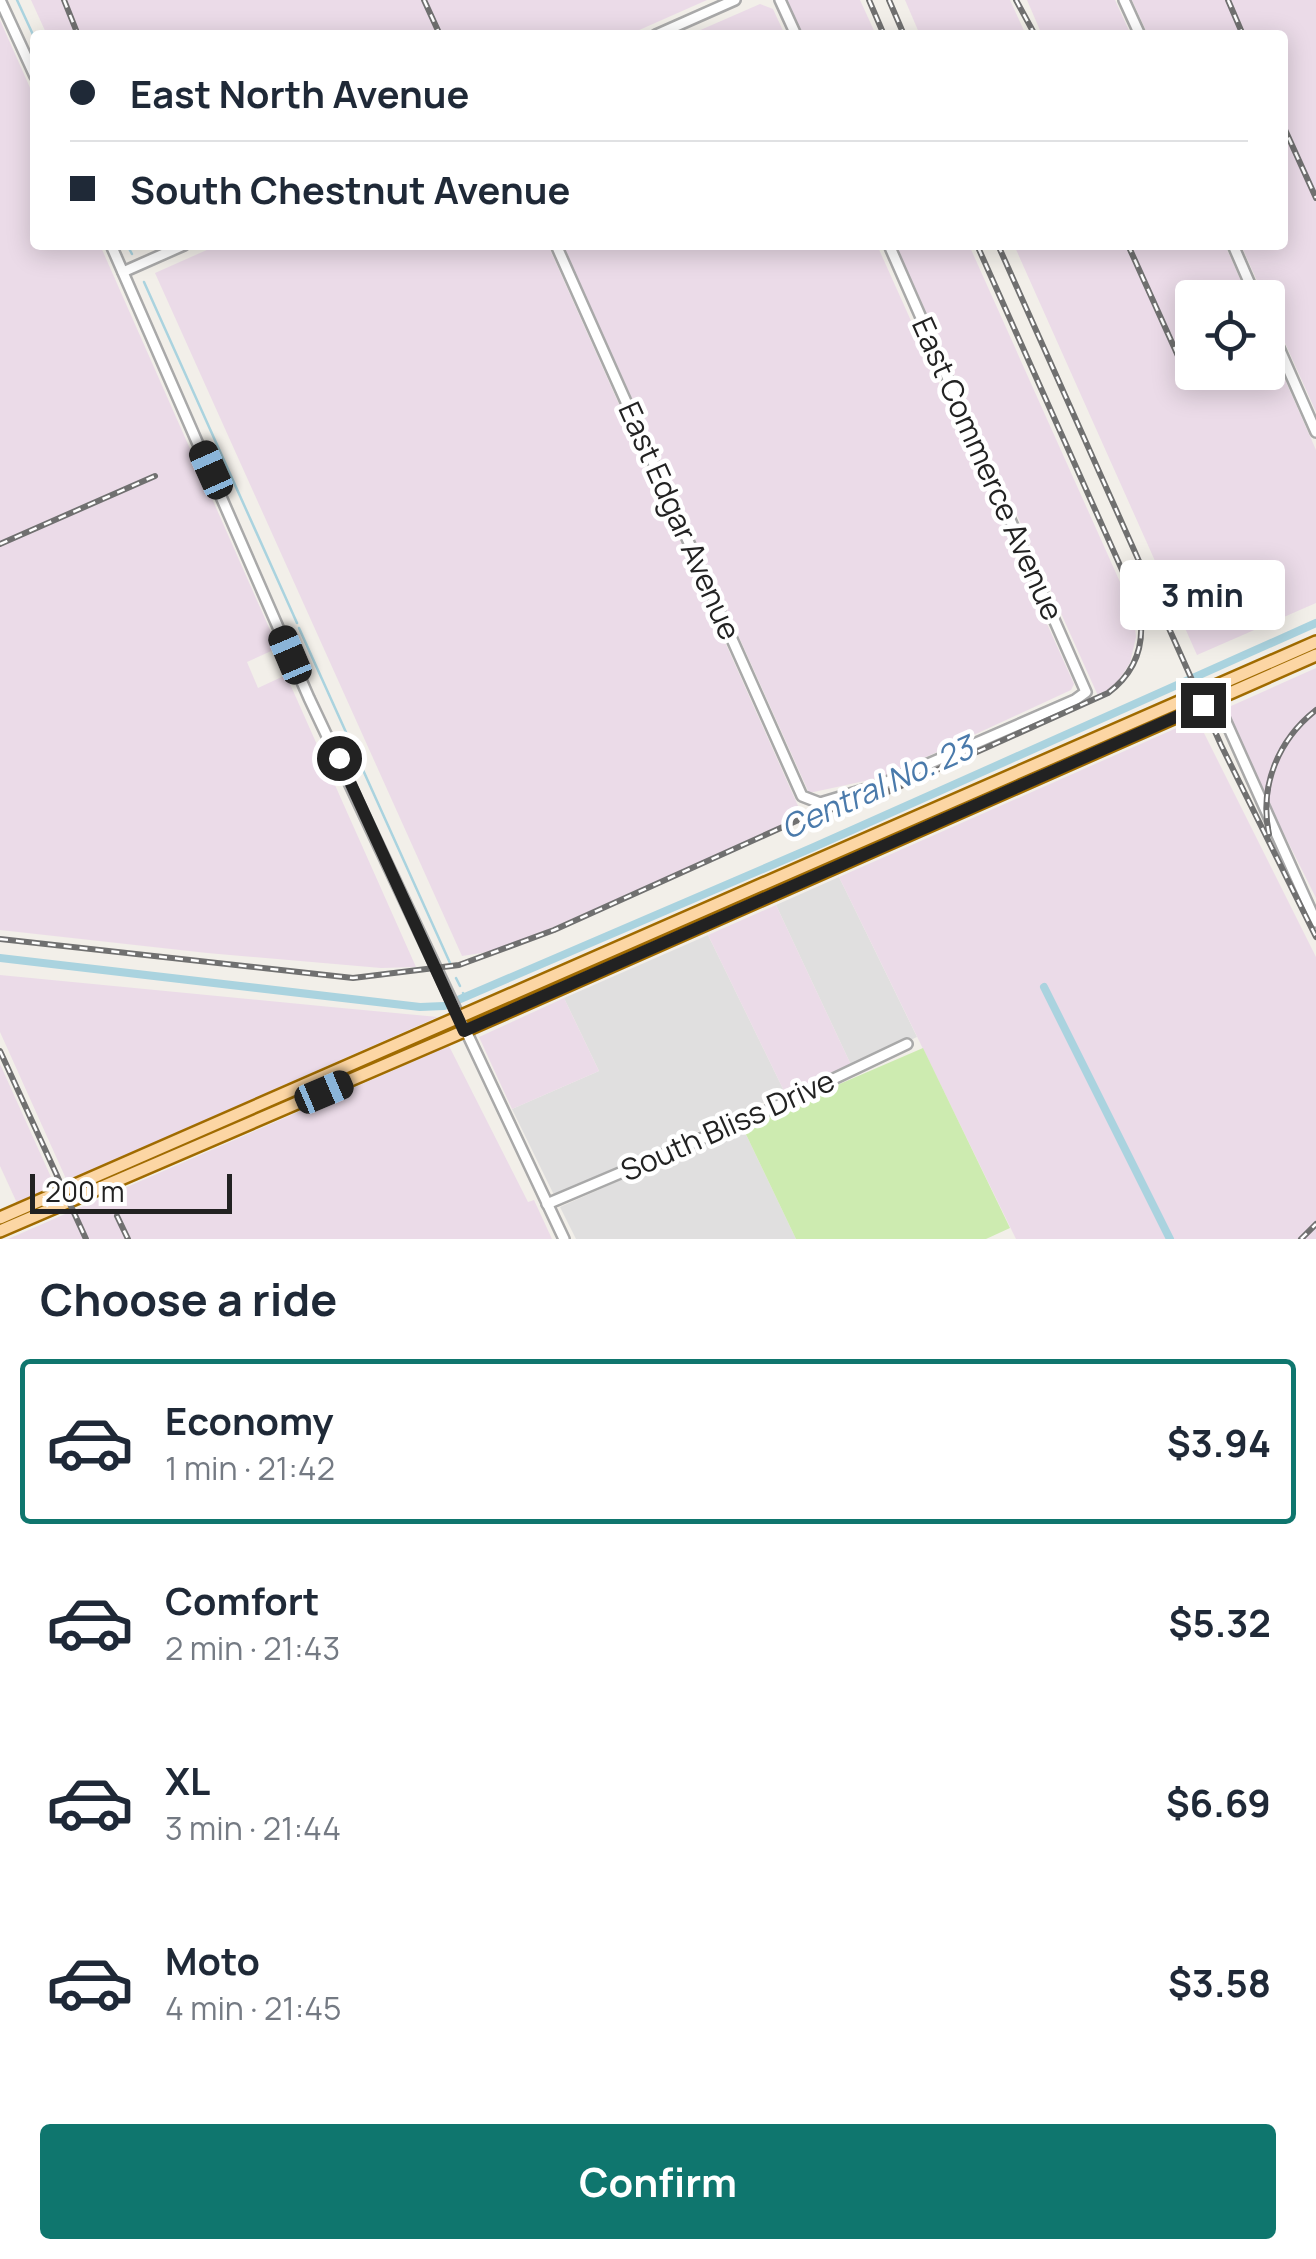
<!DOCTYPE html>
<meta charset="utf-8">
<style>
body{margin:0;font-family:Manrope,sans-serif;background:#f2f2f3;color:#1f2937;height:100vh;display:flex;flex-direction:column;font-size:38px;white-space:nowrap}
*{box-sizing:border-box;margin:0}
p{font-size:32px;color:#747a83}
.icon{flex:none;width:55px;height:55px;fill:none;stroke:currentColor;stroke-width:2;stroke-linecap:round;stroke-linejoin:round}
.map{position:relative;height:1239px;overflow:hidden}
.details{display:flex;flex-direction:column;background:#fff;flex:1}
.details>*{flex:none}
.guide{position:absolute;left:30px;top:30px;width:1258px;height:220px;border-radius:10px;box-shadow:0 5px 25px #0003;display:grid;align-content:center;height:220px;padding:0 40px;background:#fff}
.fabs{position:absolute;left:1175px;top:280px;display:grid;gap:20px}
.fabs a{display:grid;place-items:center;width:110px;height:110px;border-radius:10px;background:#fff;box-shadow:0 5px 25px #0003;font-size:50px}
.scale{position:absolute;left:30px;bottom:25px;width:202px;box-sizing:border-box;padding-left:10px;border:5px solid #222;border-top:0;font-size:28px;line-height:35px;white-space:nowrap;color:#222;-webkit-text-stroke:8px #fff;paint-order:stroke}
.end{position:absolute;width:45px;height:45px;margin:-22px;border:12px solid #222;background:#fff;box-shadow:0 0 0 5px #fff}
.from{border-radius:50%}
.bubble{position:absolute;height:70px;border-radius:10px;background:#fff;box-shadow:0 5px 25px #0003;font-size:32px;font-weight:700;line-height:70px;text-align:center}
.car{position:absolute;width:30px;height:60px;margin:-30px -15px;border-radius:12px;box-shadow:0 0 8px 2px #0007;background:linear-gradient(#222 24%,#8ab4d8 0 40%,#222 0 76%,#8ab4d8 0 86%,#222 0)}
.guide b{display:flex;align-items:center;gap:35px;height:95px;font-size:38px}
.guide b+b{border-top:2px solid #e0e1e3}
.guide i{width:25px;height:25px;background:#1f2937}
ul{padding:0;list-style:none}
li{display:flex;align-items:center;gap:30px;height:165px;margin:0 20px 15px;padding:0 20px;border:5px solid transparent;border-radius:10px}
li div{flex:1}
li b{display:block;font-size:38px}
li em{font-style:normal;font-weight:700}
li.current{border-color:#0f766e}
li>.icon{width:90px;height:90px;stroke-width:1.5}
h2{padding:0 40px;font-size:45px;line-height:120px}
.action{display:flex;gap:20px;margin-top:auto;padding:20px 40px}
.action a{flex:1;height:115px;border-radius:10px;background:#0f766e;color:#fff;font-size:40px;font-weight:700;line-height:115px;text-align:center}
.map>svg:first-child{display:block}
</style>
<div class="map">
<svg width="1316" height="1239" viewBox="0 0 1316 1239">
<rect width="100%" height="100%" fill="#f2efe9"/>
<g fill="#e0dfdf">
<polygon points="839,877 917,1037 852,1067 776,905"/>
<polygon points="708,935 785,1093 554,1195 512,1109 599,1071 564,998"/>
<polygon points="742,1126 796,1239 576,1239 560,1207"/>
</g>
<g fill="#ebdbe8">
<polygon points="31,0 707,0 628,35 47,35"/>
<polygon points="787,0 860,0 876,35 802,35"/>
<polygon points="905,0 1010,0 1026,35 920,35"/>
<polygon points="1027,0 1115,0 1131,35 1042,35"/>
<polygon points="1132,0 1316,0 1316,412 1241,245 1282,245 1282,35 1148,35"/>
<polygon points="760,4 773,9 785,35 689,35"/>
<polygon points="0,20 35,99 35,245 100,245 278,648 247,662 258,688 286,675 416,967 381,968 207,953 0,930"/>
<polygon points="218,245 548,245 803,817 501,950 462,956 155,273"/>
<polygon points="563,245 877,245 1074,684 1071,690 883,777 809,793"/>
<polygon points="896,245 969,245 1133,611 1136,637 1130,663 1115,686 1099,698"/>
<polygon points="1014,245 1225,245 1248,297 1192,298 1192,372 1268,372 1268,341 1316,450 1316,603 1197,655"/>
<polygon points="1316,668 1316,898 1222,710"/>
<polygon points="1197,719 1316,957 1316,1239 1016,1239 839,877"/>
<polygon points="776,905 852,1067 785,1093 708,935"/>
<polygon points="0,975 331,1007 438,1017 67,1181 0,1032"/>
<polygon points="564,998 599,1071 512,1109 479,1037"/>
<polygon points="449,1046 528,1202 534,1200 552,1239 8,1239"/>
<polygon points="0,1064 55,1186 17,1203 0,1166"/>
</g>
<polygon fill="#cdebb0" points="923,1048 1010,1228 986,1239 796,1239 742,1126"/>
<g fill="none" stroke-linecap="round" stroke-linejoin="round">
<g stroke="#aad3df" stroke-width="2.5">
<polyline points="17,0 35,39"/>
<polyline points="127,245 132,254"/>
<polyline points="144,282 297,623"/>
<polyline points="299,628 450,963"/>
<polyline points="456,978 460,986"/>
<polyline points="463,993 466,997"/>
</g>
<g stroke="#aad3df" stroke-width="8">
<polyline points="0,958 420,1007 444,1006"/>
<polyline points="1044,987 1170,1239"/>
<polyline points="458,1000 814,847 1316,623"/>
</g>
<g stroke="#a9a9a9" stroke-width="14">
<g id="minor">
<polyline points="0,0 35,76"/>
<polyline points="780,0 796,35"/>
<polyline points="1124,0 1140,35"/>
<polyline points="656,35 735,0"/>
<polyline points="111,245 309,698 564,1239"/>
<polyline points="556,245 802,796 820,803 880,785 1075,700 1086,692 889,245"/>
<polyline points="1233,245 1256,298"/>
<polyline points="123,272 184,245"/>
<polyline points="1268,323 1316,432"/>
<polyline points="1214,695 1316,922"/>
<polyline points="547,1204 764,1112 907,1044"/>
</g>
</g>
<g stroke="#a06b00" stroke-width="16">
<g id="major">
<polyline points="0,1218 1316,642"/>
<polyline points="0,1231 455,1035 1316,655"/>
</g>
</g>
<use href="#minor" stroke="#fff" stroke-width="9"/>
<use href="#major" stroke="#fcd6a4" stroke-width="11"/>
<g stroke="#707070" stroke-width="6">
<g id="rail">
<polyline points="64,0 78,35"/>
<polyline points="424,0 440,35"/>
<polyline points="869,0 884,35"/>
<polyline points="889,0 904,35"/>
<polyline points="1016,0 1035,35"/>
<polyline points="1228,0 1243,35"/>
<polyline points="1282,123 1316,198"/>
<polyline points="998,245 1221,745 1316,937"/>
<polyline points="1128,245 1192,387"/>
<polyline points="0,544 155,476"/>
<path d="M 1269,834 C 1259,786 1278,740 1316,710"/>
<path d="M 0,939 L 353,978 L 459,965 L 554,930 L 805,817 L 881,795 L 1108,693 C 1136,672 1146,643 1139,608 L 977,245"/>
<polyline points="0,1051 86,1239"/>
<polyline points="117,1216 128,1239"/>
<polyline points="1301,1239 1316,1224"/>
</g>
</g>
<use href="#rail" stroke="#fff" stroke-width="2.5" stroke-dasharray="8" stroke-linecap="butt"/>
</g>
<g fill="none" stroke-linecap="round" stroke-linejoin="round">
<polyline stroke="#222" stroke-width="12" points="339,758 464,1031 1203,705"/>
</g>
<g text-anchor="middle" stroke-width="9" stroke-linejoin="round" paint-order="stroke">
<g font-size="30" fill="#222" stroke="#fff">
<text transform="translate(987 469) rotate(66)" y="10">East Commerce Avenue</text>
<text transform="translate(679 521) rotate(66)" y="10">East Edgar Avenue</text>
<text transform="translate(728 1126) rotate(-24)" y="10">South Bliss Drive</text>
</g>
<g font-size="32" font-style="italic" fill="#4a7aab" stroke="#fff">
<text transform="translate(877 788) rotate(-24)" y="11">Central No. 23</text>
</g>
</g>
</svg>
<div class="fabs">
<a><svg class="icon" aria-label="locate" viewBox="0 0 24 24"><circle cx="12" cy="12" r="6"/><path d="M12 2v4M12 18v4M2 12h4M18 12h4"/></svg></a>
</div>
<div class="scale">200 m</div>
<i class="end from" style="left:339px;top:758px"></i>
<i class="end" style="left:1203px;top:705px"></i>
<div class="bubble" style="left:1120px;top:560px;width:165px">3 min</div>
<i class="car" style="left:211px;top:470px;rotate:336deg"></i>
<i class="car" style="left:290px;top:655px;rotate:337deg"></i>
<i class="car" style="left:324px;top:1092px;rotate:67deg"></i>
<div class="guide">
<b><i class="from"></i>East North Avenue</b>
<b><i></i>South Chestnut Avenue</b>
</div>
</div>
<section class="details">
<h2>Choose a ride</h2>
<ul>
<li class="current"><svg class="icon" aria-label="car" viewBox="0 0 24 24"><path d="M5 17H2v-5l4-1 3-4h7l3 4 3 1v5h-3M9 17h6M6 11h13"/><circle cx="7" cy="17" r="2"/><circle cx="17" cy="17" r="2"/></svg><div><b>Economy</b><p>1 min · 21:42</p></div><em>$3.94</em></li>
<li><svg class="icon" aria-label="car" viewBox="0 0 24 24"><path d="M5 17H2v-5l4-1 3-4h7l3 4 3 1v5h-3M9 17h6M6 11h13"/><circle cx="7" cy="17" r="2"/><circle cx="17" cy="17" r="2"/></svg><div><b>Comfort</b><p>2 min · 21:43</p></div><em>$5.32</em></li>
<li><svg class="icon" aria-label="car" viewBox="0 0 24 24"><path d="M5 17H2v-5l4-1 3-4h7l3 4 3 1v5h-3M9 17h6M6 11h13"/><circle cx="7" cy="17" r="2"/><circle cx="17" cy="17" r="2"/></svg><div><b>XL</b><p>3 min · 21:44</p></div><em>$6.69</em></li>
<li><svg class="icon" aria-label="car" viewBox="0 0 24 24"><path d="M5 17H2v-5l4-1 3-4h7l3 4 3 1v5h-3M9 17h6M6 11h13"/><circle cx="7" cy="17" r="2"/><circle cx="17" cy="17" r="2"/></svg><div><b>Moto</b><p>4 min · 21:45</p></div><em>$3.58</em></li>
</ul>
<div class="action"><a>Confirm</a></div>
</section>
